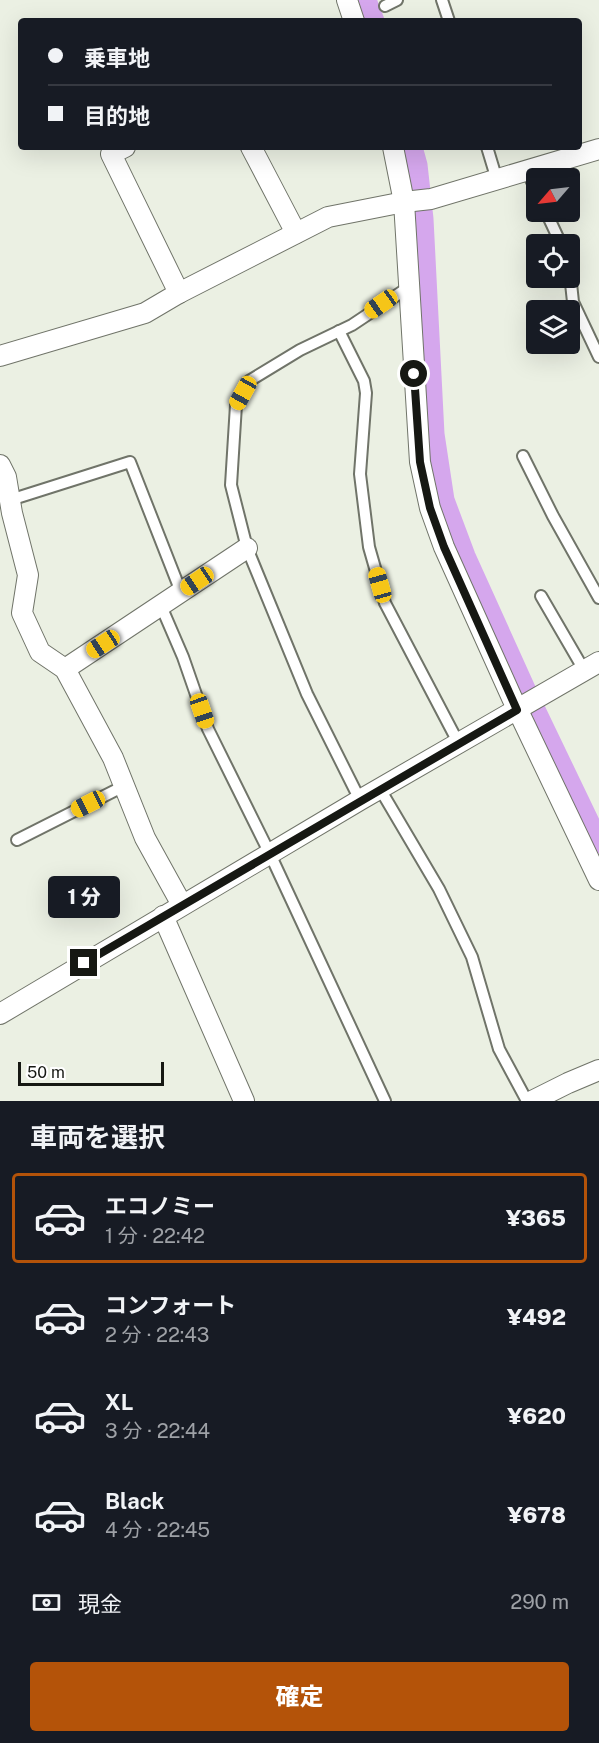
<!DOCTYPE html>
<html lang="ja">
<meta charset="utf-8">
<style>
body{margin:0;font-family:"Public Sans","Noto Sans JP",sans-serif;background:#20242c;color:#f1f3f6;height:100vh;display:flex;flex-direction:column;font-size:22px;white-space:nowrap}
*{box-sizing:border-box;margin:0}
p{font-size:20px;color:#9ea1a6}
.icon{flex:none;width:33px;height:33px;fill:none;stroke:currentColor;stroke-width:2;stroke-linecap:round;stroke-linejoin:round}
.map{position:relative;height:1101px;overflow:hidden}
.side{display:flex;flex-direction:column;background:#171b24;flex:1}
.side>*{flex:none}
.top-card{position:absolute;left:18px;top:18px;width:564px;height:132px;border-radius:6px;box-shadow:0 6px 24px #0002;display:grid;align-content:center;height:132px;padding:0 30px;background:#171b24}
.needle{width:39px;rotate:242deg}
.fabs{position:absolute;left:526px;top:168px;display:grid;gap:12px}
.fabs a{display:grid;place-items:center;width:54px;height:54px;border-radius:6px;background:#171b24;box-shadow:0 6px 24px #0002;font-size:30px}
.scale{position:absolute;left:18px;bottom:15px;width:146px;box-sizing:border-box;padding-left:6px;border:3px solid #161813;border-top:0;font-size:16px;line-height:21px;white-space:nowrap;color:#161813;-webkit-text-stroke:4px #fff;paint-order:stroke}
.end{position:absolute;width:27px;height:27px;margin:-14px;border:8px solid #161813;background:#fff;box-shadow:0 0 0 3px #fff}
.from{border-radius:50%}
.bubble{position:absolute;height:42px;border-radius:6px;background:#171b24;box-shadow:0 6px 24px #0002;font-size:20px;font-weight:800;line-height:42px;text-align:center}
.car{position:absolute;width:18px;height:36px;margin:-18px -9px;border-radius:8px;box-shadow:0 0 4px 2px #0007;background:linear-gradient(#f5c518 24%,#345 0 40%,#f5c518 0 76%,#345 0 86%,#f5c518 0)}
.top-card b{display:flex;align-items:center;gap:21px;height:57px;font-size:22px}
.top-card b+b{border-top:2px solid #363941}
.top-card i{width:15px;height:15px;background:#f1f3f6}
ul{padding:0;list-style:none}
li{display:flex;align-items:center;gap:18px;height:90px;margin:0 12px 9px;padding:0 18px;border:3px solid transparent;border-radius:6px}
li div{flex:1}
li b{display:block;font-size:22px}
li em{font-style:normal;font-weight:800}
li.current{border-color:#b45309}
li>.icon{width:54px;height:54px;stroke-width:1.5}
h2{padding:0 30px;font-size:27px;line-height:72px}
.pay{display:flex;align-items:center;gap:15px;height:66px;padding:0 30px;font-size:22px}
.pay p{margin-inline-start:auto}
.cta{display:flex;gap:12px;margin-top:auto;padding:12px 30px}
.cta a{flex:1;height:69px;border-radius:6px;background:#b45309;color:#fff;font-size:24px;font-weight:800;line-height:69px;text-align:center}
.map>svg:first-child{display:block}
</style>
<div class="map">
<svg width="599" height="1101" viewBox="0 0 599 1101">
<rect width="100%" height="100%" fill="#ebf0e3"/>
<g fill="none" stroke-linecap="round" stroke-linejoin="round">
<g stroke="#d5a7ed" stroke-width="21">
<polyline points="366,0 374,21"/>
<polyline points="412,147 417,165 423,219 434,434 444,500 465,556 526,691 599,843"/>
</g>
<g stroke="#707469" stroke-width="14">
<g id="service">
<polyline points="442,0 449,21"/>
<polyline points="385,6 397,0"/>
<polyline points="487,147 497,180"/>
<polyline points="527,171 537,192"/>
<polyline points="546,212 561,244"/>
<polyline points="570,274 573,302 599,357"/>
<polyline points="339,331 364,381 366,393 360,474 369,547 385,603 459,744"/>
<polyline points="523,456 553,516 599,598"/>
<polyline points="10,500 130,462 181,592"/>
<polyline points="541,596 584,670"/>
<polyline points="161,606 183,657 208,729 270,854 385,1101"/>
<polyline points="380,789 439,889 472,957 499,1049 527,1101"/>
<polyline points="360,800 307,694 247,548 231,485 236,405 249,381 300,350 352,325 409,287"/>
<polyline points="17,840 124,786"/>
</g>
</g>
<g stroke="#707469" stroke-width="22">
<g id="minor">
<polyline points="347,0 354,21"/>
<polyline points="125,147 111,154 179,293"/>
<polyline points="251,147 296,233"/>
<polyline points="393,147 404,202 420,462 430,508 444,547 512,698 599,880"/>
<polyline points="0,356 145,313 179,293 328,217 404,202 431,199 599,149"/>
<polyline points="0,465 6,477 12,513 28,575 22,613 40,652 65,669 113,758 145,838 182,905"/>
<polyline points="65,669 247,548"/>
<polyline points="163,916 244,1101"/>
<polyline points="0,1014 360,800 599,662"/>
<polyline points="532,1101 568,1083 599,1070"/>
</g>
</g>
<use href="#service" stroke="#fff" stroke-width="10"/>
<use href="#minor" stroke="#fff" stroke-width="20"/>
</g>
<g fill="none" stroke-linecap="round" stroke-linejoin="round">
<polyline stroke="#161813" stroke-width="8" points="84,963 517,710 444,547 430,508 420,462 414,374"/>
</g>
</svg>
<div class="fabs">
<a><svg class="needle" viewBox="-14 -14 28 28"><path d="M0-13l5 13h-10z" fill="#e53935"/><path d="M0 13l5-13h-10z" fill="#9ea1a6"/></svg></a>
<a><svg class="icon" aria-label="locate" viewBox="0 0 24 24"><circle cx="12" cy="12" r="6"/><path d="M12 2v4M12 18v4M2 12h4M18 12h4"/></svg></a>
<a><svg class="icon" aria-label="layers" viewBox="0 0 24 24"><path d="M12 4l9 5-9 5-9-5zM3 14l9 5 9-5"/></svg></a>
</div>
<div class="scale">50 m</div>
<i class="end from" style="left:414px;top:374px"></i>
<i class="end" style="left:84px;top:963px"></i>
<div class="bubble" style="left:48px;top:876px;width:72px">1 分</div>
<i class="car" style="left:381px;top:304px;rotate:235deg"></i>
<i class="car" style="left:243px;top:393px;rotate:209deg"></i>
<i class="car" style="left:197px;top:581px;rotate:236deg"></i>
<i class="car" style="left:380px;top:585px;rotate:344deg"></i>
<i class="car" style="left:103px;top:644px;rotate:237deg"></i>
<i class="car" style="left:202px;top:711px;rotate:161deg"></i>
<i class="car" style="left:88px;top:804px;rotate:243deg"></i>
<div class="top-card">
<b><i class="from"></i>乗車地</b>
<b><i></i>目的地</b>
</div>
</div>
<section class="side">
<h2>車両を選択</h2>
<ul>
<li class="current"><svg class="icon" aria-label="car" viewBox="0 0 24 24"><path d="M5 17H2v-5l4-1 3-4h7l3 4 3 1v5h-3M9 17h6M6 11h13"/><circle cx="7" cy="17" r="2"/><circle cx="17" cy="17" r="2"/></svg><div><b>エコノミー</b><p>1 分 · 22:42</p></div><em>¥365</em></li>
<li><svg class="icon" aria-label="car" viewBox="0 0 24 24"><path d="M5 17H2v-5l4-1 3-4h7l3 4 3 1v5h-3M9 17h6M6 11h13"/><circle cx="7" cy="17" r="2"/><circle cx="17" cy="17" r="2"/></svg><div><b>コンフォート</b><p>2 分 · 22:43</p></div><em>¥492</em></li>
<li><svg class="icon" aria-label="car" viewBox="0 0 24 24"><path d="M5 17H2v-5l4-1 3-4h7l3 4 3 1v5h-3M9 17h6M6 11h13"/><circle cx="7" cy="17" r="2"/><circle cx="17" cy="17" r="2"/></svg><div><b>XL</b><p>3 分 · 22:44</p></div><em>¥620</em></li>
<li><svg class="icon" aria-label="car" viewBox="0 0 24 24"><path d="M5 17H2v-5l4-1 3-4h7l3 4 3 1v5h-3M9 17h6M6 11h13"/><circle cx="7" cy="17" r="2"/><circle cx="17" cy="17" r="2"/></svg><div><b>Black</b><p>4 分 · 22:45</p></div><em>¥678</em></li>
</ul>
<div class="pay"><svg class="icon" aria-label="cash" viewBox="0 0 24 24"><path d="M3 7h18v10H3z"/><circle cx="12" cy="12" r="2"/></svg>現金<p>290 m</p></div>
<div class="cta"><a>確定</a></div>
</section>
